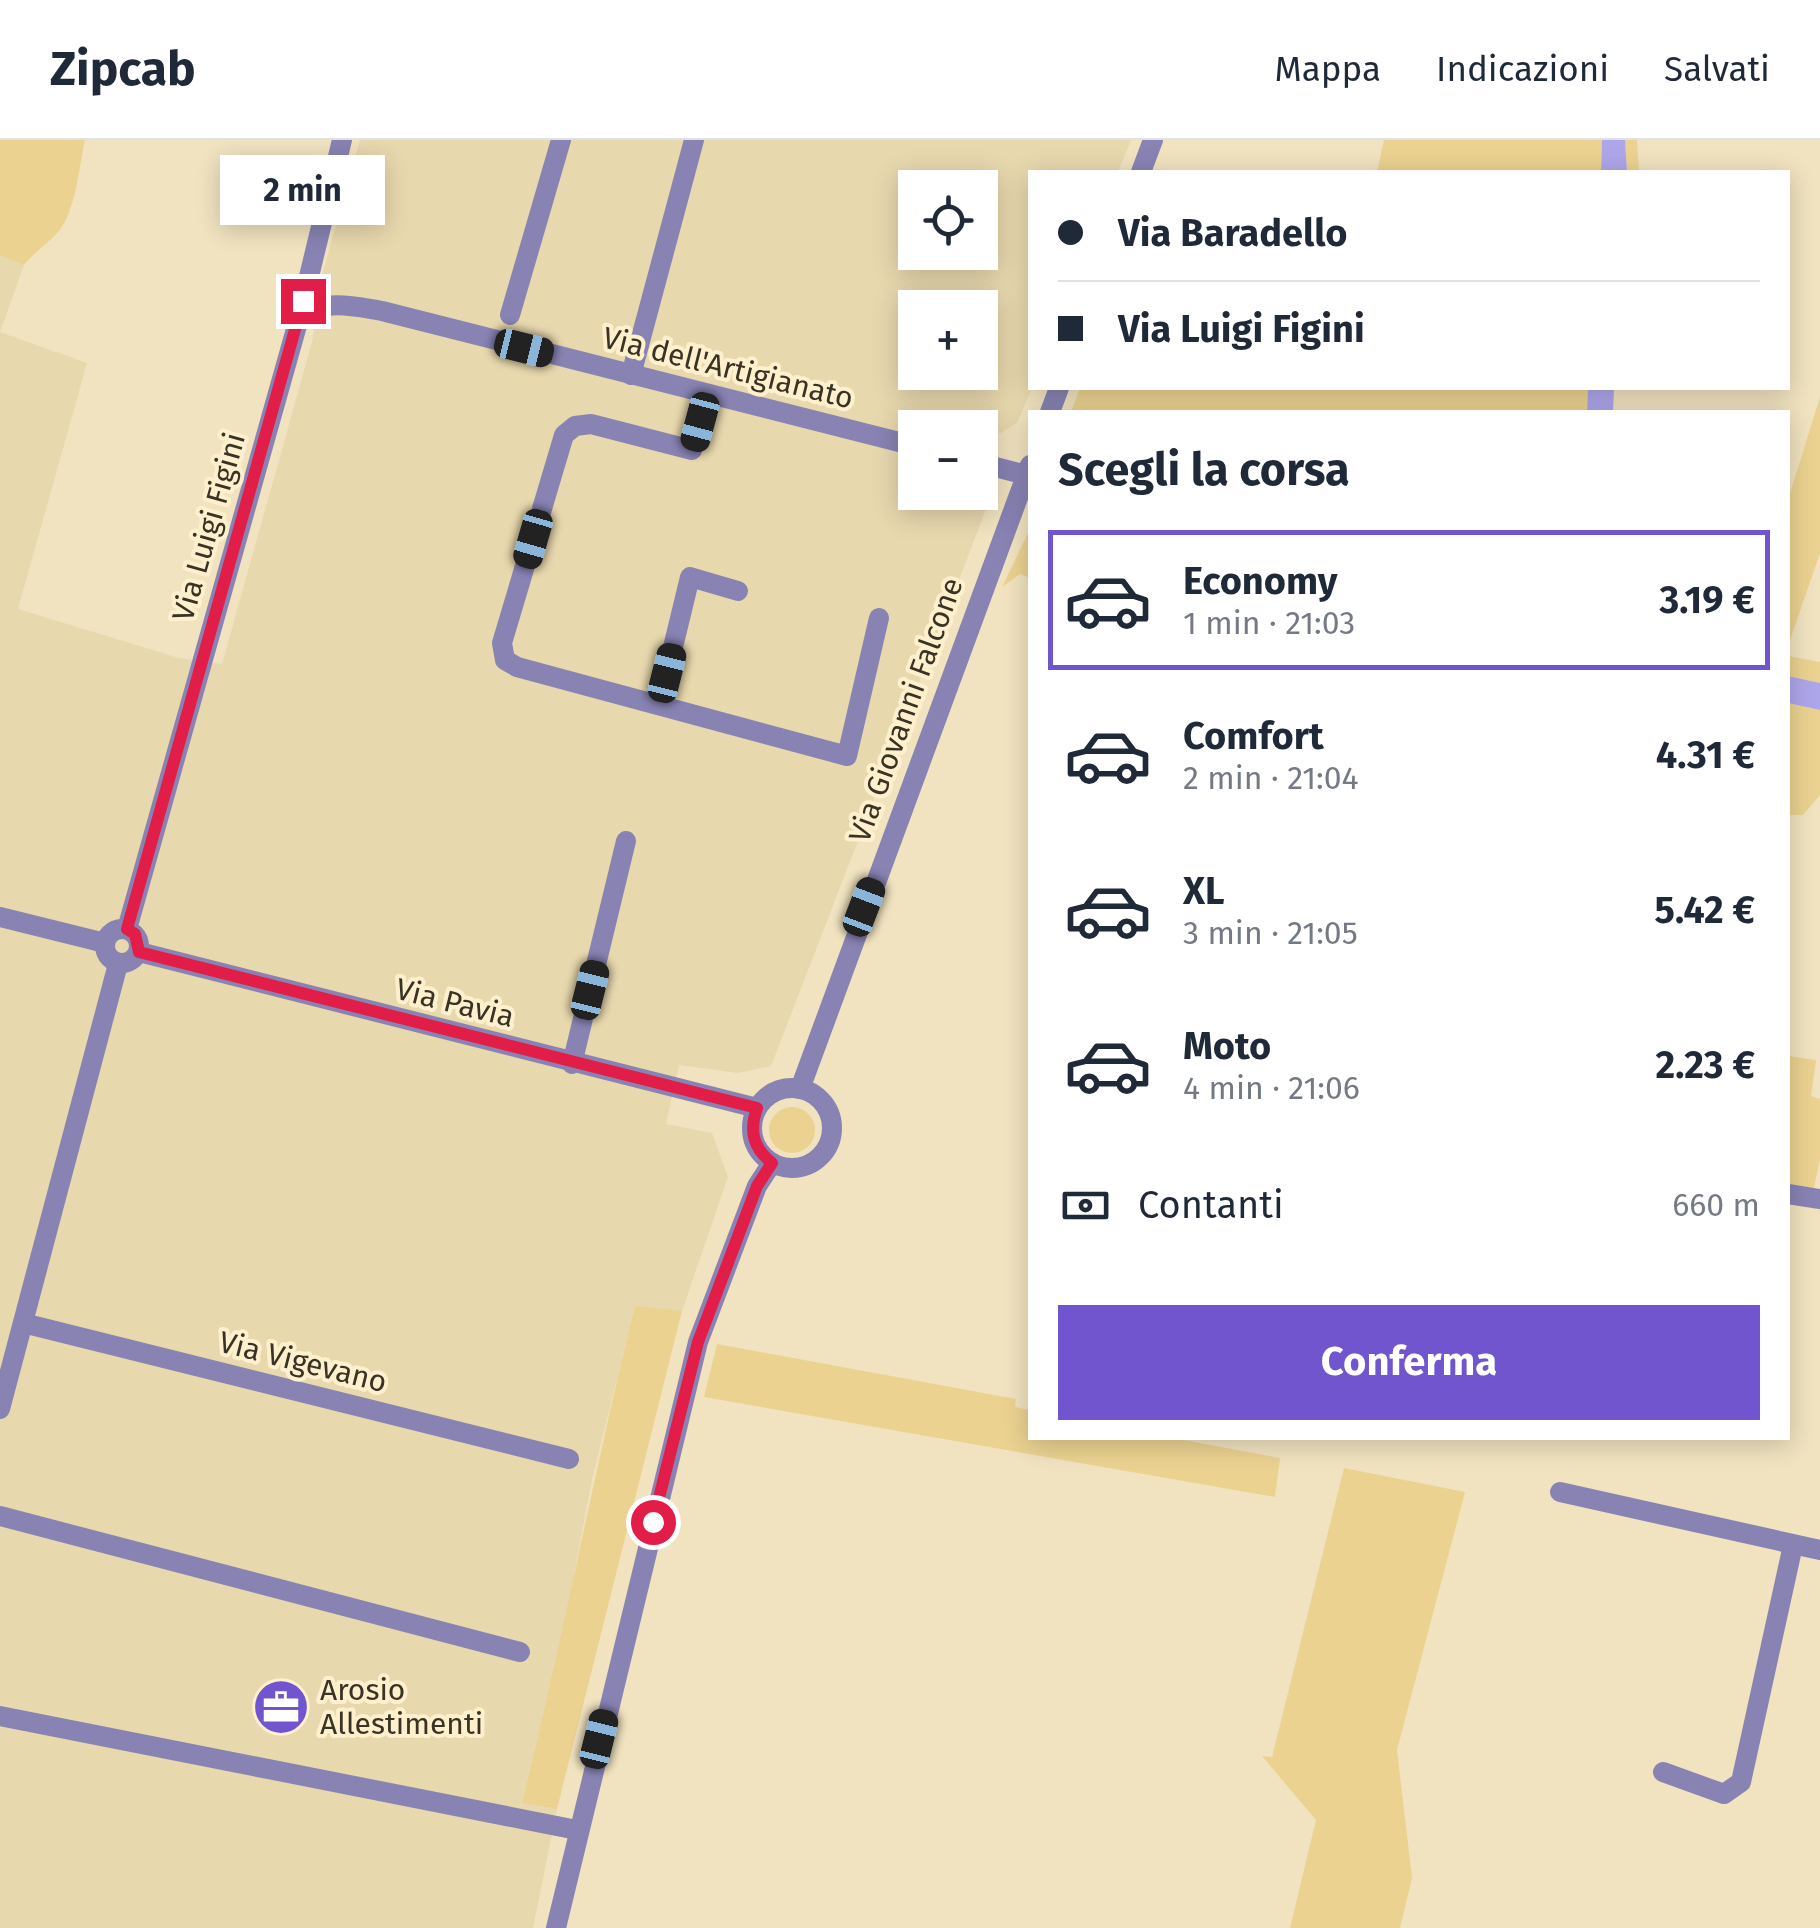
<!DOCTYPE html>
<html lang="it">
<meta charset="utf-8">
<style>
body{margin:0;font-family:"Fira Sans",sans-serif;background:#f6f6f7;color:#1f2937;height:100vh;display:flex;flex-direction:column;font-size:38px;white-space:nowrap}
*{box-sizing:border-box;margin:0}
p{font-size:32px;color:#747a83}
.icon{flex:none;width:55px;height:55px;fill:none;stroke:currentColor;stroke-width:2;stroke-linecap:round;stroke-linejoin:round}
.map{position:relative;flex:1;overflow:hidden}
.sheet{position:absolute;left:1028px;top:270px;width:762px;height:1030px;display:flex;flex-direction:column;background:#fff;border-radius:0px;box-shadow:0 5px 25px #0003}
.sheet>*{flex:none}
.hud{position:absolute;left:1028px;top:30px;width:762px;height:220px;border-radius:0px;box-shadow:0 5px 25px #0003;display:grid;align-content:center;height:220px;padding:0 30px;background:#fff}
.fabs{position:absolute;left:898px;top:30px;display:grid;gap:20px}
.fabs a{display:grid;place-items:center;width:100px;height:100px;border-radius:0px;background:#fff;box-shadow:0 5px 25px #0003;font-size:50px}
.end{position:absolute;width:45px;height:45px;margin:-22px;border:12px solid #e11d48;background:#fff;box-shadow:0 0 0 5px #fff}
.from{border-radius:50%}
.bubble{position:absolute;height:70px;border-radius:0px;background:#fff;box-shadow:0 5px 25px #0003;font-size:32px;font-weight:700;line-height:70px;text-align:center}
.car{position:absolute;width:30px;height:60px;margin:-30px -15px;border-radius:12px;box-shadow:0 0 8px 2px #0007;background:linear-gradient(#222 24%,#8ab4d8 0 40%,#222 0 76%,#8ab4d8 0 86%,#222 0)}
.hud b{display:flex;align-items:center;gap:35px;height:95px;font-size:38px}
.hud b+b{border-top:2px solid #e0e1e3}
.hud i{width:25px;height:25px;background:#1f2937}
ul{padding:0;list-style:none}
li{display:flex;align-items:center;gap:30px;height:140px;margin:0 20px 15px;padding:0 10px;border:5px solid transparent;border-radius:0px}
li div{flex:1}
li b{display:block;font-size:38px}
li em{font-style:normal;font-weight:700}
li.on{border-color:#7055cf}
li>.icon{width:90px;height:90px;stroke-width:1.5}
h2{padding:0 30px;font-size:45px;line-height:120px}
.pay{display:flex;align-items:center;gap:25px;height:110px;padding:0 30px;font-size:38px}
.pay p{margin-inline-start:auto}
.cta{display:flex;gap:20px;margin-top:auto;padding:20px 30px}
.cta a{flex:1;height:115px;border-radius:0px;background:#7055cf;color:#fff;font-size:40px;font-weight:700;line-height:115px;text-align:center}
header{display:flex;align-items:center;gap:60px;box-sizing:border-box;height:140px;padding:0 50px;background:#fff;border-bottom:2px solid #e0e1e3}
header strong{font-size:48px}
nav{display:flex;gap:55px;margin-inline-start:auto;font-size:35px}
.map>svg:first-child{display:block}
</style>
<header>
<strong>Zipcab</strong>
<nav><a>Mappa</a><a>Indicazioni</a><a>Salvati</a></nav>
</header>
<div class="map">
<svg width="1820" height="1788" viewBox="0 0 1820 1788">
<rect width="100%" height="100%" fill="#f1e3c0"/>
<path fill="#e8d8ae" fill-rule="evenodd" d="M 360,0 L 1131,0 L 1118,32 L 1030,32 L 1032,248 L 1017,283 L 1001,293 L 980,295 L 980,288 L 915,288 L 915,352 L 969,353 L 987,367 L 771,926 L 738,933 L 679,925 L 666,984 L 712,993 L 728,1037 L 682,1171 L 635,1167 L 592,1340 L 561,1503 L 523,1663 L 557,1669 L 533,1788 L 0,1788 L 0,115 L 24,125 L 0,192 L 87,223 L 18,469 L 179,518 L 222,524 L 312,202 L 322,135 ZM 915,48 L 980,48 L 980,112 L 915,112 ZM 915,168 L 980,168 L 980,232 L 915,232 Z"/>
<g fill="#ebd291">
<path d="M 0,0 L 85,0 C 79,27 76,71 58,92 C 48,104 34,112 24,125 L 0,115 Z"/>
<polygon points="1384,0 1602,0 1601,32 1377,32"/>
<polygon points="1625,0 1637,0 1639,32 1627,32"/>
<polygon points="1080,248 1588,248 1587,272 1071,272"/>
<polygon points="1820,257 1820,413 1788,506 1788,360"/>
<polygon points="1030,389 1030,438 1020,434 1002,447"/>
<polygon points="1788,516 1820,522 1820,543 1788,536"/>
<polygon points="1788,563 1820,570 1820,655 1803,675 1788,675"/>
<polygon points="1788,916 1816,920 1811,956 1820,959 1820,1018 1814,1048 1788,1044"/>
<circle cx="792" cy="990" r="23"/>
<path d="M 635,1166 L 682,1171 L 557,1669 L 522,1663 C 563,1498 594,1331 635,1166 Z"/>
<polygon points="717,1204 1016,1259 1015,1267 1030,1270 1030,1298 1173,1298 1280,1318 1275,1357 704,1257"/>
<polygon points="1344,1328 1465,1352 1397,1610 1412,1738 1400,1788 1290,1788 1316,1680 1262,1616 1272,1617"/>
</g>
<g fill="#aea6ea">
<polygon points="1602,0 1625,0 1627,32 1601,32"/>
<polygon points="1588,248 1614,248 1613,272 1587,272"/>
<polygon points="1788,536 1820,543 1820,570 1788,563"/>
</g>
<g fill="none" stroke-linecap="round" stroke-linejoin="round">
<g stroke="#8883b3" stroke-width="20">
<polyline points="1141,32 1153,0"/>
<polyline points="510,175 561,0"/>
<path d="M 298,182 C 321,157 351,166 382,171 L 915,306"/>
<polyline points="631,235 694,0"/>
<polyline points="706,254 692,310 591,284 575,286 564,295 502,503 505,520 517,527 847,616 879,478"/>
<polyline points="1050,272 1059,248"/>
<polyline points="980,323 1026,335"/>
<polyline points="659,565 690,437 738,451"/>
<polyline points="0,777 105,803"/>
<circle cx="122" cy="806" r="17"/>
<polyline points="127,789 298,182 342,0"/>
<polyline points="139,812 757,968"/>
<polyline points="572,924 626,701"/>
<circle cx="792" cy="988" r="40"/>
<polyline points="800,949 1030,325"/>
<polyline points="1788,1054 1820,1059"/>
<polyline points="23,1183 569,1319"/>
<polyline points="0,1269 118,824"/>
<polyline points="1560,1352 1820,1410"/>
<polyline points="0,1376 520,1512"/>
<polyline points="0,1576 577,1690"/>
<polyline points="1663,1632 1724,1654 1741,1642 1793,1405"/>
<polyline points="556,1788 698,1202 757,1046 772,1023"/>
</g>
</g>
<g fill="none" stroke-linecap="round" stroke-linejoin="round">
<path stroke="#e11d48" stroke-width="12" d="M 303,161 L 127,789 L 135,794 L 139,812 L 757,968 C 749,991 753,1008 772,1023 L 757,1046 L 698,1202 L 653,1382"/>
</g>
<defs>
<g id="office-disc" transform="scale(2.875)"><circle r="9.5" fill="#7055cf" stroke="#fef0cd"/><path d="M-6-3h4V-5.5h4V-3h4V5H-6ZM-1-4.5V-3h2v-1.5ZM-6 0V1H6V0Z" fill="#fff"/></g>
</defs>
<g fill-rule="evenodd">
<use href="#office-disc" x="281" y="1567"/>
</g>
<g text-anchor="middle" stroke-width="8" stroke-linejoin="round" paint-order="stroke">
<g font-size="30" fill="#383325" stroke="#fef0cd">
<text transform="translate(728 228) rotate(14)" y="10">Via dell'Artigianato</text>
<text transform="translate(209 387) rotate(-74)" y="10">Via Luigi Figini</text>
<text transform="translate(906 570) rotate(-70)" y="10">Via Giovanni Falcone</text>
<text transform="translate(455 863) rotate(14)" y="10">Via Pavia</text>
<text transform="translate(303 1222) rotate(14)" y="10">Via Vigevano</text>
</g>
<g font-size="30" fill="#383325" stroke="#fef0cd" text-anchor="start">
<text x="320" y="1560">Arosio<tspan x="320" dy="34">Allestimenti</tspan></text>
</g>
</g>
</svg>
<div class="fabs">
<a><svg class="icon" aria-label="locate" viewBox="0 0 24 24"><circle cx="12" cy="12" r="6"/><path d="M12 2v4M12 18v4M2 12h4M18 12h4"/></svg></a>
<a>+</a>
<a>−</a>
</div>
<i class="end from" style="left:653px;top:1382px"></i>
<i class="end" style="left:303px;top:161px"></i>
<div class="bubble" style="left:220px;top:15px;width:165px">2 min</div>
<i class="car" style="left:524px;top:208px;rotate:104deg"></i>
<i class="car" style="left:700px;top:282px;rotate:195deg"></i>
<i class="car" style="left:533px;top:399px;rotate:196deg"></i>
<i class="car" style="left:667px;top:533px;rotate:14deg"></i>
<i class="car" style="left:864px;top:767px;rotate:21deg"></i>
<i class="car" style="left:590px;top:850px;rotate:14deg"></i>
<i class="car" style="left:599px;top:1599px;rotate:14deg"></i>
<div class="hud">
<b><i class="from"></i>Via Baradello</b>
<b><i></i>Via Luigi Figini</b>
</div>
<section class="sheet">
<h2>Scegli la corsa</h2>
<ul>
<li class="on"><svg class="icon" aria-label="car" viewBox="0 0 24 24"><path d="M5 17H2v-5l4-1 3-4h7l3 4 3 1v5h-3M9 17h6M6 11h13"/><circle cx="7" cy="17" r="2"/><circle cx="17" cy="17" r="2"/></svg><div><b>Economy</b><p>1 min · 21:03</p></div><em>3.19 €</em></li>
<li><svg class="icon" aria-label="car" viewBox="0 0 24 24"><path d="M5 17H2v-5l4-1 3-4h7l3 4 3 1v5h-3M9 17h6M6 11h13"/><circle cx="7" cy="17" r="2"/><circle cx="17" cy="17" r="2"/></svg><div><b>Comfort</b><p>2 min · 21:04</p></div><em>4.31 €</em></li>
<li><svg class="icon" aria-label="car" viewBox="0 0 24 24"><path d="M5 17H2v-5l4-1 3-4h7l3 4 3 1v5h-3M9 17h6M6 11h13"/><circle cx="7" cy="17" r="2"/><circle cx="17" cy="17" r="2"/></svg><div><b>XL</b><p>3 min · 21:05</p></div><em>5.42 €</em></li>
<li><svg class="icon" aria-label="car" viewBox="0 0 24 24"><path d="M5 17H2v-5l4-1 3-4h7l3 4 3 1v5h-3M9 17h6M6 11h13"/><circle cx="7" cy="17" r="2"/><circle cx="17" cy="17" r="2"/></svg><div><b>Moto</b><p>4 min · 21:06</p></div><em>2.23 €</em></li>
</ul>
<div class="pay"><svg class="icon" aria-label="cash" viewBox="0 0 24 24"><path d="M3 7h18v10H3z"/><circle cx="12" cy="12" r="2"/></svg>Contanti<p>660 m</p></div>
<div class="cta"><a>Conferma</a></div>
</section>
</div>
